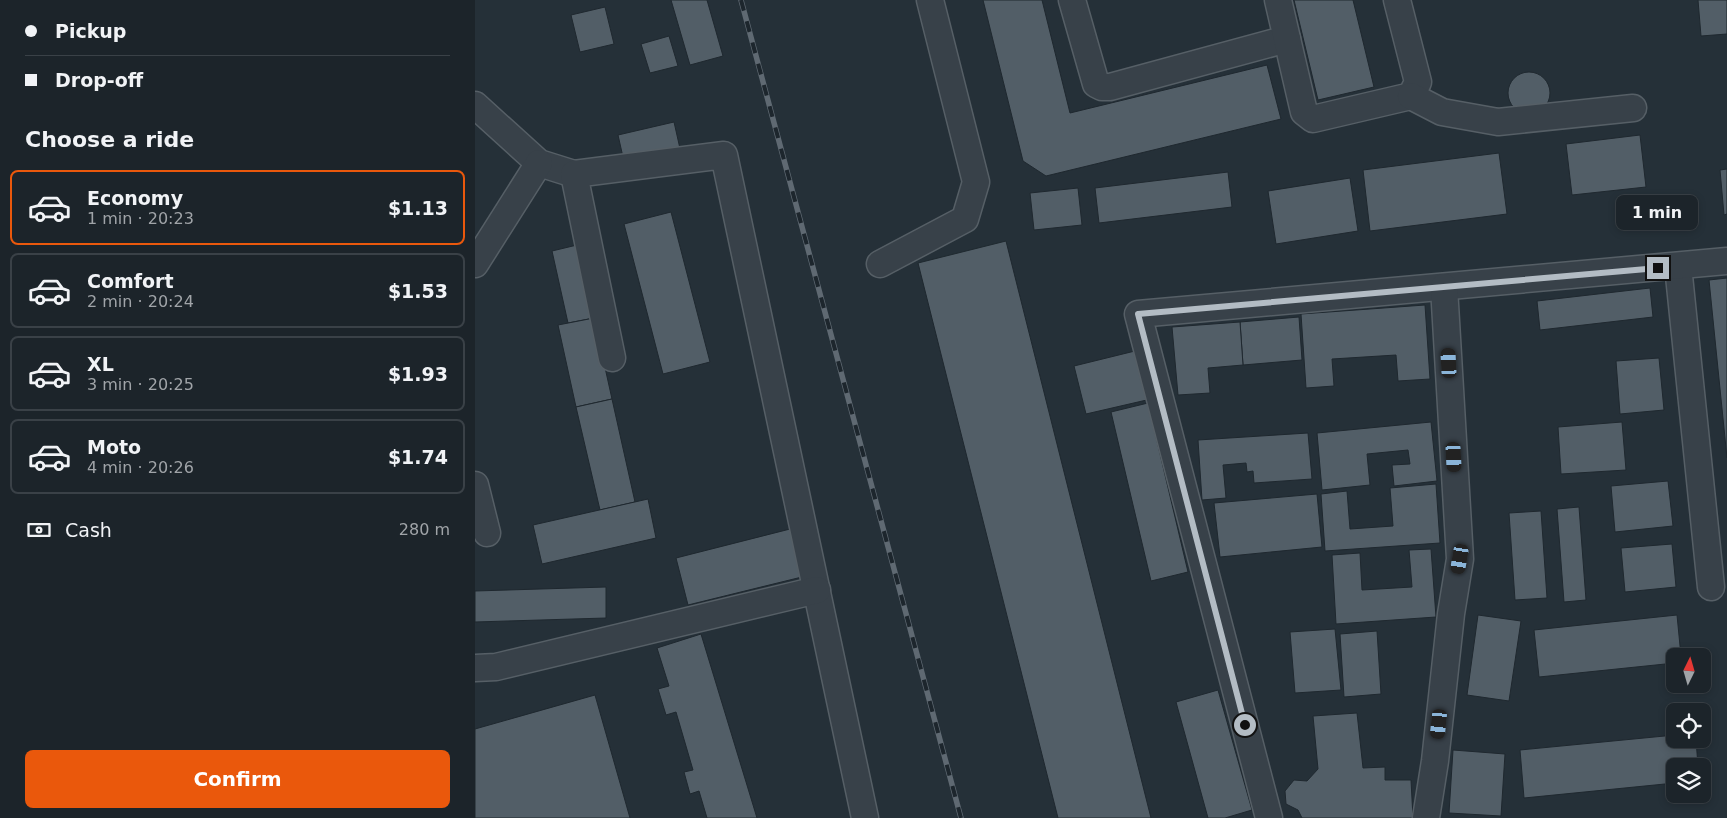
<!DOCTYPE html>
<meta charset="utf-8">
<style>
body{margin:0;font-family:"DejaVu Sans",sans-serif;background:#252c32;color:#f1f3f6;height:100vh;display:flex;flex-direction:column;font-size:19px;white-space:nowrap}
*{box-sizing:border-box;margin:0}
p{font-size:16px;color:#a0a4a8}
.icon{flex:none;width:28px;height:28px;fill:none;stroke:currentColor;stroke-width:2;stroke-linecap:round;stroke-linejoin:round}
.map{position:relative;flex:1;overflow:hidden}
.sheet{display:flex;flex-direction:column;background:#1c242a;width:475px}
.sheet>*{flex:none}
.top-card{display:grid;align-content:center;height:110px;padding:0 25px;background:#1c242a}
.needle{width:32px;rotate:5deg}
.buttons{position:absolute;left:1191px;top:648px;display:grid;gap:10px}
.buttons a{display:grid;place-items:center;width:45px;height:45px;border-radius:8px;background:#1c242a;box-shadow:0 2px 8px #0003,0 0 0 1px #3a4147;font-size:25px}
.end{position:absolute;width:22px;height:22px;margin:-11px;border:6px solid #b3bcc4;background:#111;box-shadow:0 0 0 2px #111}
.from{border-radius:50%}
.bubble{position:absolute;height:35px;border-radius:8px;background:#1c242a;box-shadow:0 2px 8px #0003,0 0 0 1px #3a4147;font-size:16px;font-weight:700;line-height:35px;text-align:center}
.car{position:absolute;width:15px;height:30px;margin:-15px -8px;border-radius:6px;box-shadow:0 0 4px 1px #0007;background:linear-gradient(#222 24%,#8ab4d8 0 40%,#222 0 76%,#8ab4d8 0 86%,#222 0)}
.top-card b{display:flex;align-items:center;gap:18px;height:48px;font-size:19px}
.top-card b+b{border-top:1px solid #3a4147}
.top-card i{width:12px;height:12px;background:#f1f3f6}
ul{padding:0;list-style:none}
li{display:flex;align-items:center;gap:15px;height:75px;margin:0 10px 8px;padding:0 15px;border:2px solid #3a4147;border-radius:8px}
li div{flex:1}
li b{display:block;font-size:19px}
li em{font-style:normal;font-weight:700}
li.on{border-color:#ea580c}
li>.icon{width:45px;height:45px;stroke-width:1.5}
h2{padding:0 25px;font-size:22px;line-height:60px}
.pay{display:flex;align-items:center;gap:12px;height:55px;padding:0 25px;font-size:19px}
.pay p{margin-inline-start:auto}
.action{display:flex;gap:10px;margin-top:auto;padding:10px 25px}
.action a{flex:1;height:58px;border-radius:8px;background:#ea580c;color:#fff;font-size:20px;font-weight:700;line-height:58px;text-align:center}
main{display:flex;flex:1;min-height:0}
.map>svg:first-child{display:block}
</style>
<main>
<section class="sheet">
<div class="top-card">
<b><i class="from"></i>Pickup</b>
<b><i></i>Drop-off</b>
</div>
<h2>Choose a ride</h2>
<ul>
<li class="on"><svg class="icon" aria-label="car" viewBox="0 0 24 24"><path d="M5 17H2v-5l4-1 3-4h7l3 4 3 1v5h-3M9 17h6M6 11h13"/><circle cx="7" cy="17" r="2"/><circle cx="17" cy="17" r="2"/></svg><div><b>Economy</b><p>1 min · 20:23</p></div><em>$1.13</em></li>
<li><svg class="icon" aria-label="car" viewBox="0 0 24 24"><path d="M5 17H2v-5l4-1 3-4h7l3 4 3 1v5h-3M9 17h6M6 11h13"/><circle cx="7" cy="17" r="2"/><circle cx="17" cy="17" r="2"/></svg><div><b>Comfort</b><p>2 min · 20:24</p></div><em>$1.53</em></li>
<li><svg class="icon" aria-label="car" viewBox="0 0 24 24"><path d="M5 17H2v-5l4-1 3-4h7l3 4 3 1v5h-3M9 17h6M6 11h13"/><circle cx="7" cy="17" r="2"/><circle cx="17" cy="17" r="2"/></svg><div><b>XL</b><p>3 min · 20:25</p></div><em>$1.93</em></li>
<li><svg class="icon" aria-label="car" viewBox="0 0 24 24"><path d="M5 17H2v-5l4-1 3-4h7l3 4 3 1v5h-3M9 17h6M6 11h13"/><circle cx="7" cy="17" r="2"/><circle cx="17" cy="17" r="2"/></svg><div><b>Moto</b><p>4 min · 20:26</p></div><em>$1.74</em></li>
</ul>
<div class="pay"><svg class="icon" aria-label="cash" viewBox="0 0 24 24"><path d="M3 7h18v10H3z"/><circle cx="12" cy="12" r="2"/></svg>Cash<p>280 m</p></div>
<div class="action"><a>Confirm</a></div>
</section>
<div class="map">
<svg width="1252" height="818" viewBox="0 0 1252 818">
<rect width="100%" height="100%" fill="#253038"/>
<g fill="#525e67" stroke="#1f282f">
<polygon points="196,0 232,0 248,56 215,65"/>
<polygon points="508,0 567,0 595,113 792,65 806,119 571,176 548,161"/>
<polygon points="819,0 878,0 899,87 843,100"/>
<polygon points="1223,0 1252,0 1252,34 1226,36"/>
<polygon points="130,7 139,44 105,52 96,15"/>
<polygon points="194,36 203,66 175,73 166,44"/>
<circle cx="1054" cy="93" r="21"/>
<polygon points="199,122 206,153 150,166 143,135"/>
<polygon points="1165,135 1171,187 1097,195 1091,144"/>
<polygon points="1024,153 1032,214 895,231 888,170"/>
<polygon points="1252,169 1252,214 1249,215 1245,170"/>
<polygon points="753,172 757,207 624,223 620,188"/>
<polygon points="875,178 883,231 801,244 793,191"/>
<polygon points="603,188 607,225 559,230 555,193"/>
<polygon points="196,212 235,362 188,374 149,224"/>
<polygon points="531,241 676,818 583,818 443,263"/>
<polygon points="102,245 119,318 93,323 77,251"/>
<polygon points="1252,278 1252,458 1234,280"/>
<polygon points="1175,288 1178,317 1065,330 1062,301"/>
<polygon points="950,305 955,379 923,381 921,355 857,359 859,386 831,388 826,314"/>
<polygon points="824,317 827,360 768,365 765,322"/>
<polygon points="119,318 137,399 101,407 83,325"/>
<polygon points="765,322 768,365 733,368 735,393 703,395 697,327"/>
<polygon points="664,350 676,399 611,414 599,366"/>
<polygon points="1184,358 1189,410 1145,414 1141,361"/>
<polygon points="137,399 160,502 125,510 101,407"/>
<polygon points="673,403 713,572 676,581 636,412"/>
<polygon points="956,422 962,481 919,486 917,465 935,464 933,450 892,454 895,485 847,490 842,433"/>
<polygon points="1147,422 1151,470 1086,474 1083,427"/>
<polygon points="833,433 837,479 779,483 778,471 772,472 771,463 748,465 751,498 727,500 723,440"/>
<polygon points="1193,481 1198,526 1140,532 1136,486"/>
<polygon points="961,484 965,543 850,551 846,494 872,491 875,529 918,526 915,488"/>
<polygon points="842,494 847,547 745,557 739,503"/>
<polygon points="173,499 181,538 67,564 58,525"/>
<polygon points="1104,507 1111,600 1089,602 1082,509"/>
<polygon points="1066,511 1072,598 1040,600 1034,513"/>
<polygon points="319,528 331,576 213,605 201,558"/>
<polygon points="1197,544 1201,587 1150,592 1146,548"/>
<polygon points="956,549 961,617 861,624 857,555 885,553 887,590 937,587 934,550"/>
<polygon points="131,587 131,618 0,622 0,591"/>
<polygon points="1003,615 1046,621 1034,701 992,695"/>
<polygon points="1202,615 1206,656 1200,656 1200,663 1064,677 1059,630"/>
<polygon points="860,629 866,690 820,693 815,632"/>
<polygon points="902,631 906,694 869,697 865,634"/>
<polygon points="226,634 282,818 232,818 224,791 215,794 209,772 218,770 201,712 191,715 183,689 194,686 182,648"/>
<polygon points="743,690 777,810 750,818 733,818 701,702"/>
<polygon points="120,695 155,818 0,818 0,729"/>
<polygon points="882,713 888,768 910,767 910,780 936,780 938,818 827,818 823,810 811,804 810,791 819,780 832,781 843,769 838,716"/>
<polygon points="1200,735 1200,739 1221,739 1223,766 1200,766 1200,783 1049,798 1045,750"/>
<polygon points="978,750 1030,754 1026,816 974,813"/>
</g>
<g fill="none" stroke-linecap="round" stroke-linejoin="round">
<g stroke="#565f66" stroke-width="29">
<g id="minor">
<polyline points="597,0 621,84 627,87 635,87 812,39"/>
<polyline points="803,0 829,112 838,119 936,96 943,82 922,0"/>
<polyline points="936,96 967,112 1023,122 1158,108"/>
<polyline points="0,105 64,163 99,174"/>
<polyline points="0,264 64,163"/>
<polyline points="405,264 490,219 501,182 455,0"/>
<polyline points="1203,266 1236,587"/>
<polyline points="137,358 99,174 249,155 390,818"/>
<polyline points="0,485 12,533"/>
<polyline points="0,668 21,667 342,590"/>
<polyline points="794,818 663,314 1252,261"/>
<polyline points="951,818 960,761 976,614 985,559 969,287"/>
</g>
</g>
<use href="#minor" stroke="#384149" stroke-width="26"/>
<g stroke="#5f6972" stroke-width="5.5">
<polyline id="rail" points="266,0 486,818"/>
</g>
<use href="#rail" stroke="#1d262d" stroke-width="4" stroke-dasharray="11" stroke-linecap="butt"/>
</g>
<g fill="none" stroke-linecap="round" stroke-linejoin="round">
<polyline stroke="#b3bcc4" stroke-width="6" points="770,725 663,314 1183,268"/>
</g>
</svg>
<div class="buttons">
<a><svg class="needle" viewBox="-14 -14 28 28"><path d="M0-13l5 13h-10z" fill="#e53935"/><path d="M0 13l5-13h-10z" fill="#a0a4a8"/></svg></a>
<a><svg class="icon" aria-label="locate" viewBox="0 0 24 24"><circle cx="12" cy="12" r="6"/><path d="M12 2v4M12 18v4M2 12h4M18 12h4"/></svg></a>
<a><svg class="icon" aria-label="layers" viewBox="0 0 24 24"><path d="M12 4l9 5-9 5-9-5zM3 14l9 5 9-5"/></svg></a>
</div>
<i class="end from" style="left:770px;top:725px"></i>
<i class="end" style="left:1183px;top:268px"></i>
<div class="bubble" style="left:1141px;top:195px;width:82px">1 min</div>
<i class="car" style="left:974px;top:363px;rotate:357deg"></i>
<i class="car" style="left:979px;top:457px;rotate:177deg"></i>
<i class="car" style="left:985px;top:559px;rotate:190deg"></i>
<i class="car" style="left:964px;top:724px;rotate:186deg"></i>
</div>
</main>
